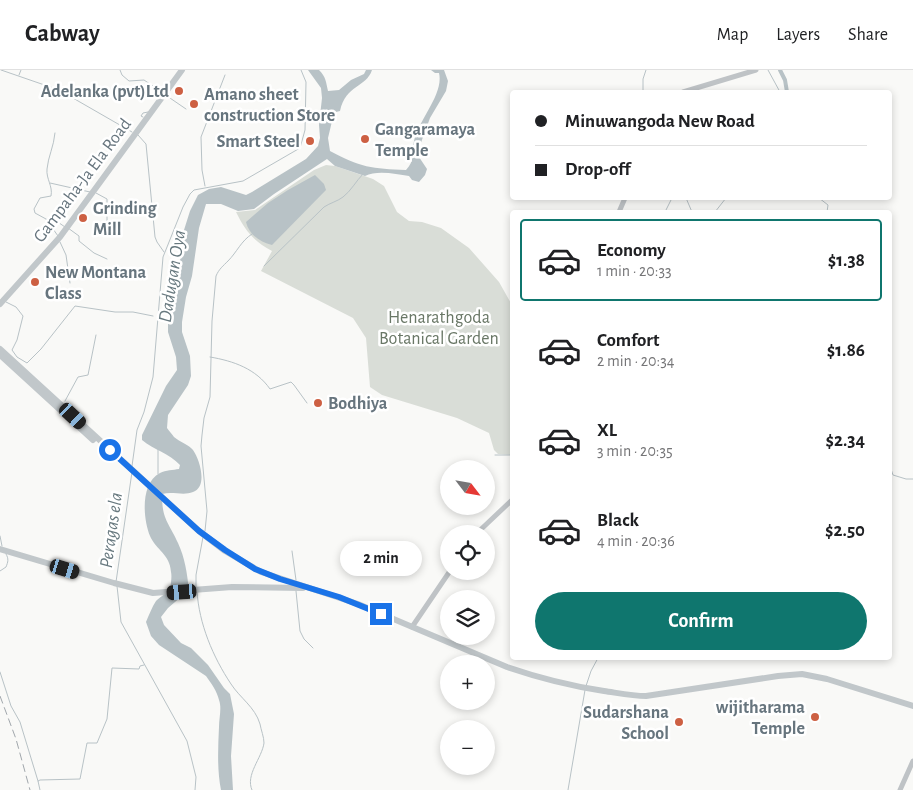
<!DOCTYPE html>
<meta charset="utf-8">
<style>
body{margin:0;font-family:"Alegreya Sans",sans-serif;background:#f6f6f6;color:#202124;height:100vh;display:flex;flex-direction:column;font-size:19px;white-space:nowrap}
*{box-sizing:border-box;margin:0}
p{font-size:16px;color:#757577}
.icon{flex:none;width:28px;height:28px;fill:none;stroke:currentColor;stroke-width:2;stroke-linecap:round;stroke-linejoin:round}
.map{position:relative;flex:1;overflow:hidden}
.drawer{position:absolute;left:510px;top:140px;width:382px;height:450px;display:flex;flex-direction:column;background:#fff;border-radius:5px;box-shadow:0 2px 8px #0003}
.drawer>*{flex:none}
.hud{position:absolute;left:510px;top:20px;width:382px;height:110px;border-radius:5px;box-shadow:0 2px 8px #0003;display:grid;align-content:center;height:110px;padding:0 25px;background:#fff}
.needle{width:32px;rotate:121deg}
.controls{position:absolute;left:440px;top:390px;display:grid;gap:10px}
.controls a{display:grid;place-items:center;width:55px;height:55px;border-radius:50%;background:#fff;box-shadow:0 2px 8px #0003;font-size:25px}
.end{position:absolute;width:22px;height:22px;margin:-11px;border:6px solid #1a73e8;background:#fff;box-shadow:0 0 0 2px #fff}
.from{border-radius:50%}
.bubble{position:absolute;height:35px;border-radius:18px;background:#fff;box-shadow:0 2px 8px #0003;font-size:16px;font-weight:600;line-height:35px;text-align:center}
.car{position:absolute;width:15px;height:30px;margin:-15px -8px;border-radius:6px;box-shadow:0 0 4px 1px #0007;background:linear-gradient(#222 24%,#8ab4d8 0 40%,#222 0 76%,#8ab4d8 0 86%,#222 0)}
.hud b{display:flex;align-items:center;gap:18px;height:48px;font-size:19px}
.hud b+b{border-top:1px solid #e0e0e0}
.hud i{width:12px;height:12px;background:#202124}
ul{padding:9px 0 0;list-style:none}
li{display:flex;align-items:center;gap:15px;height:82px;margin:0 10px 8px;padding:0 15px;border:2px solid transparent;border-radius:5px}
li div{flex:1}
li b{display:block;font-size:19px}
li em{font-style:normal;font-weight:600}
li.selected{border-color:#0f766e}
li>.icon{width:45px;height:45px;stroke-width:1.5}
.action{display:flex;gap:10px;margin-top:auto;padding:10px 25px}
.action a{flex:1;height:58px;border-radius:30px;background:#0f766e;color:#fff;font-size:20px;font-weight:600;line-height:58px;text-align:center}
header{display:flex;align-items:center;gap:30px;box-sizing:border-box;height:70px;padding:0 25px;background:#fff;border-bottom:1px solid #e0e0e0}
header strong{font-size:24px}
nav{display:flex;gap:28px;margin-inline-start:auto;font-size:18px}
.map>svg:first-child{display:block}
</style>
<header>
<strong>Cabway</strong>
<nav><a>Map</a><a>Layers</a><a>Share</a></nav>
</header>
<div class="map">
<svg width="913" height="720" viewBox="0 0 913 720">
<rect width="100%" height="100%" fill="#f9f9f7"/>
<path fill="#d9ddd7" d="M 326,95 L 335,96 L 373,109 L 384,116 L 397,142 L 409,151 L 422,152 L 441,158 L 469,178 L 499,212 L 512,235 L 512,385 L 498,384 L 494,380 L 489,363 L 457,348 L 382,325 L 370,317 L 366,268 L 353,248 L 261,201 L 272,181 C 253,171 245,160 236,142 L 255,140 L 314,100 Z"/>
<g fill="#b8c2c6">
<path d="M 308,0 L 319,0 C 326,7 326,12 328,21 L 339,20 L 351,10 L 364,4 L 366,0 L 372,0 C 366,18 346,14 340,41 L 332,43 L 333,47 L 328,68 L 330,81 C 359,97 373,99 406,100 C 415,91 412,82 414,71 C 419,49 444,24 439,3 L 435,3 L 431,0 L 444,0 L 448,11 L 446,21 L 430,48 L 419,78 L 419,87 L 427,99 L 425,105 L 419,112 L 412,110 L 409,106 C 396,104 377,100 365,106 L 335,96 L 327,89 L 274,124 L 254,139 L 238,141 L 221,134 L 206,134 L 199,158 L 192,206 L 186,227 L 182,252 L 182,262 L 190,286 L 191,306 L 188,315 L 168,345 L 167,358 C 169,361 172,364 174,367 C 180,372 189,375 193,380 C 200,390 208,417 193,422 C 183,426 173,421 162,424 C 162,450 168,451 178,473 C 185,488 187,503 189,520 L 168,538 L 161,547 L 164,555 L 181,573 L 191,578 L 208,595 L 224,618 L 230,624 L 234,644 L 231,686 L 233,720 L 221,720 C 217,700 218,678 219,657 C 219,648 222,638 219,630 C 217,621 211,613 206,606 L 159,575 L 151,566 L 146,552 C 149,545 152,537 156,531 C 160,527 167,523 170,518 C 171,514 172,506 171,502 C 170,484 156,480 150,466 C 143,449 140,413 160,403 C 166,400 173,400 179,399 L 180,395 C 169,383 154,380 142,370 L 142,365 L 166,316 L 177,300 L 176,287 L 168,262 L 168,247 L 170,233 L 176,222 L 184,160 L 190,141 L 198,125 L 209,119 L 221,117 L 246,125 L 252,122 L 306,89 L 318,76 L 320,68 L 319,55 L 322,28 L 321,18 Z"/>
<path d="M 315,105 L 324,114 L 326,120 L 272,175 C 260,172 249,165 246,152 L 268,133 L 288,120 Z"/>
</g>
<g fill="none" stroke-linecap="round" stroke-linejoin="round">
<g stroke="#b8c2c6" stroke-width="1">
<polyline points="1,0 59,20 132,62"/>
<polyline points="120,0 122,5 129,11 144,10 162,22"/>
<polyline points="768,0 780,22"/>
<polyline points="19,5 21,0"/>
<polyline points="643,22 643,9 646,0"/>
<polyline points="167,26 186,39"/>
<polyline points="143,47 141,46 143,43 148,42"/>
<path d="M 55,63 C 54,76 48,87 47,99 C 46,109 53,116 51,126 L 40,128 L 34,139 L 35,143 L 46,149 L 58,166"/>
<polyline points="138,65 146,74 155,167 157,172 164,182"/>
<polyline points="50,113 90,122"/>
<polyline points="205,116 202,100 201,67 225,5"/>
<polyline points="96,123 107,129 107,152"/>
<polyline points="686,128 692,142"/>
<polyline points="819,128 828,135 827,142"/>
<polyline points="665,142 672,128"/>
<polyline points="715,142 726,128"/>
<polyline points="47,149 52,148 65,157"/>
<polyline points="68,158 79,166 79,171 94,183 107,189"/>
<polyline points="60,172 66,185 70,213"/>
<path d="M 264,196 L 324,137 C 330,133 338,131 343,127 C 351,121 356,111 363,104"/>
<polyline points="6,232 16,237 23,246 17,270 12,280 17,287 27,293 41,279 75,236 115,242 133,242 153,246"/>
<path d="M 210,287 C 234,291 256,299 270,319 L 291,312 L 294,315 L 307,333"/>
<polyline points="65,331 78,307 88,305 96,265"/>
<polyline points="495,385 512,385"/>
<polyline points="132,396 137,360 144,342 153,307 163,187 183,137 190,124 194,120 243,111 300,78 305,60 306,12 301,0"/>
<polyline points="890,396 893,405 906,409 913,409"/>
<polyline points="158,404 158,379"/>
<path d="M 205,461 L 207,441 L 201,376 L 202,365 L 204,348 L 210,327 L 212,251 L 216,206 C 219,199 223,196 228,191 C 237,182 241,171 252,164"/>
<polyline points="0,466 2,476"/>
<polyline points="292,481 296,510"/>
<path d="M 0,501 L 6,497 C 8,492 9,489 6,484"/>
<polyline points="116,512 132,402"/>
<polyline points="117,516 121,552 187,671 196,707 195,720"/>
<polyline points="196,517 196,505 203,467"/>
<path d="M 197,521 C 199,554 213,587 231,614 C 240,628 255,637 260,654 C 261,660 264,667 264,673 C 262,688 245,705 252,720"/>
<polyline points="296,521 300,561 304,569 313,578"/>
<polyline points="0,602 11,636 20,652 38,711"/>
<polyline points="586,616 591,601 598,588"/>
<polyline points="40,720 38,711 40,710 80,709 87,673 97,673 107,649 112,598 139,599 140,596 144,595"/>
<polyline points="568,720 585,620"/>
</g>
<polyline stroke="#b8c2c6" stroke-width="4" points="780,0 785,10 787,22"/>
<g stroke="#bfc3c6" stroke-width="5">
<polyline points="683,22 756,0"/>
<polyline points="619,142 625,128"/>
<polyline points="476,464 512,430"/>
<polyline points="412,557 450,501"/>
<polyline points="900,720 913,691"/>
</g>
<g stroke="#c1c7ca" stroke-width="6">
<path d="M 0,279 L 199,461 L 225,481 L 261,502 L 358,534 L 507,597 C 539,608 571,616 604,621 C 618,623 632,626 646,626 L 778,606 L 802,604 L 827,609 L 913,636"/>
<polyline points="0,285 93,370"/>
<polyline points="0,479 114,513 153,523 232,517 303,518"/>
</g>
<polyline stroke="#c1c7ca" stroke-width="6" points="0,234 60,167 182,0"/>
<polyline stroke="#a1a7ac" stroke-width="1" stroke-dasharray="8 4" stroke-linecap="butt" points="0,626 16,669 30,720"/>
</g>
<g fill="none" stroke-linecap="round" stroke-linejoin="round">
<polyline stroke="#1a73e8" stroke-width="6" points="110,380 199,461 225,480 255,499 280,509 339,527 381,544"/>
</g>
<g fill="#cd6043" stroke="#fff" stroke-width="2">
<circle cx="179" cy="21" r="5"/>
<circle cx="194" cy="34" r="5"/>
<circle cx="365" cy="69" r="5"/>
<circle cx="310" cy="71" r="5"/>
<circle cx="83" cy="148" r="5"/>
<circle cx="35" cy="212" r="5"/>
<circle cx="318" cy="333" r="5"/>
<circle cx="815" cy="647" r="5"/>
<circle cx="679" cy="652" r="5"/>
</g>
<g text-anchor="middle" stroke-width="5" stroke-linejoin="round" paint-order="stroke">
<g font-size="18" font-weight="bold" fill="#67757e" stroke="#fff" text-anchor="start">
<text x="169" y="27" text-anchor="end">Adelanka (pvt)Ltd</text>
<text x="204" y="30">Amano sheet<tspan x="204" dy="21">construction Store</tspan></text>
<text x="375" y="65">Gangaramaya<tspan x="375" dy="21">Temple</tspan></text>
<text x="300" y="77" text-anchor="end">Smart Steel</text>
<text x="93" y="144">Grinding<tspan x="93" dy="21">Mill</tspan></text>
<text x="45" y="208">New Montana<tspan x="45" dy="21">Class</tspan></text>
<text x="328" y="339">Bodhiya</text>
<text x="805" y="643" text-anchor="end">wijitharama<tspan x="805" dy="21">Temple</tspan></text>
<text x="669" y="648" text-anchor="end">Sudarshana<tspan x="669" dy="21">School</tspan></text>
</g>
<g font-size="18" fill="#67757e" stroke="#fff">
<text transform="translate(82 110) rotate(-53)" y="6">Gampaha-Ja Ela Road</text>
</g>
<g font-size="18" fill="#697766" stroke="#fff">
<text x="439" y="253">Henarathgoda<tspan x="439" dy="21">Botanical Garden</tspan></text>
</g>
<g font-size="19" font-style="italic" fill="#68797f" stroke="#fff">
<text transform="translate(171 206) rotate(-81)" y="7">Dadugan Oya</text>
<text transform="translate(110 460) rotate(-82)" y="7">Peragas ela</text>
</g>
</g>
</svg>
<div class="controls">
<a><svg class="needle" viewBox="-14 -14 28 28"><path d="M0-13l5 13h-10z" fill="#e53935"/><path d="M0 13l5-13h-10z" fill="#757577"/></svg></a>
<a><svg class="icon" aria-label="locate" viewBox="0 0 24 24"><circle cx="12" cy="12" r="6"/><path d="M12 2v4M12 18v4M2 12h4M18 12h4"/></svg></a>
<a><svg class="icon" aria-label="layers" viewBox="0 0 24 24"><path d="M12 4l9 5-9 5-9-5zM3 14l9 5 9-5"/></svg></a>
<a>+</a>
<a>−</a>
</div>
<i class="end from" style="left:110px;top:380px"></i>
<i class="end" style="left:381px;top:544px"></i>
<div class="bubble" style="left:340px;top:471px;width:82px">2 min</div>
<i class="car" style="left:73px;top:346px;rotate:133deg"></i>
<i class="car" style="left:65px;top:499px;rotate:107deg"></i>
<i class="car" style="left:182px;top:522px;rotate:266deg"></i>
<div class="hud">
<b><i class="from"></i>Minuwangoda New Road</b>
<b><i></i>Drop-off</b>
</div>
<section class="drawer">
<ul>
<li class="selected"><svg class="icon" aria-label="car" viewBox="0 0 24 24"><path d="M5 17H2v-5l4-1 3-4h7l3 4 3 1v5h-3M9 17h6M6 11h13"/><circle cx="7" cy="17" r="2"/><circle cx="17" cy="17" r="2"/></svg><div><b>Economy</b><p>1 min · 20:33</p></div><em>$1.38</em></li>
<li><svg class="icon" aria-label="car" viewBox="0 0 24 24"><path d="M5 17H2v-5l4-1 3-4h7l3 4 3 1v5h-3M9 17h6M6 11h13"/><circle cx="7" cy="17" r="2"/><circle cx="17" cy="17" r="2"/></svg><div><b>Comfort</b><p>2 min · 20:34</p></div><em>$1.86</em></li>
<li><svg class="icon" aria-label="car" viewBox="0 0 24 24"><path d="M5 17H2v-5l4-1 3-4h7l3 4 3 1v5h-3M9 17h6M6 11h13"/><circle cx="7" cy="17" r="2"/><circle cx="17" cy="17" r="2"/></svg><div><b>XL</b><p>3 min · 20:35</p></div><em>$2.34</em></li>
<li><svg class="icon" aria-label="car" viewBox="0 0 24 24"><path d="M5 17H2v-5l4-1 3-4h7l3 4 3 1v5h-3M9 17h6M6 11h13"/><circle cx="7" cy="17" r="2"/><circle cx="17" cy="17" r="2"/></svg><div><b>Black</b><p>4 min · 20:36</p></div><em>$2.50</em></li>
</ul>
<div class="action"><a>Confirm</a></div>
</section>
</div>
